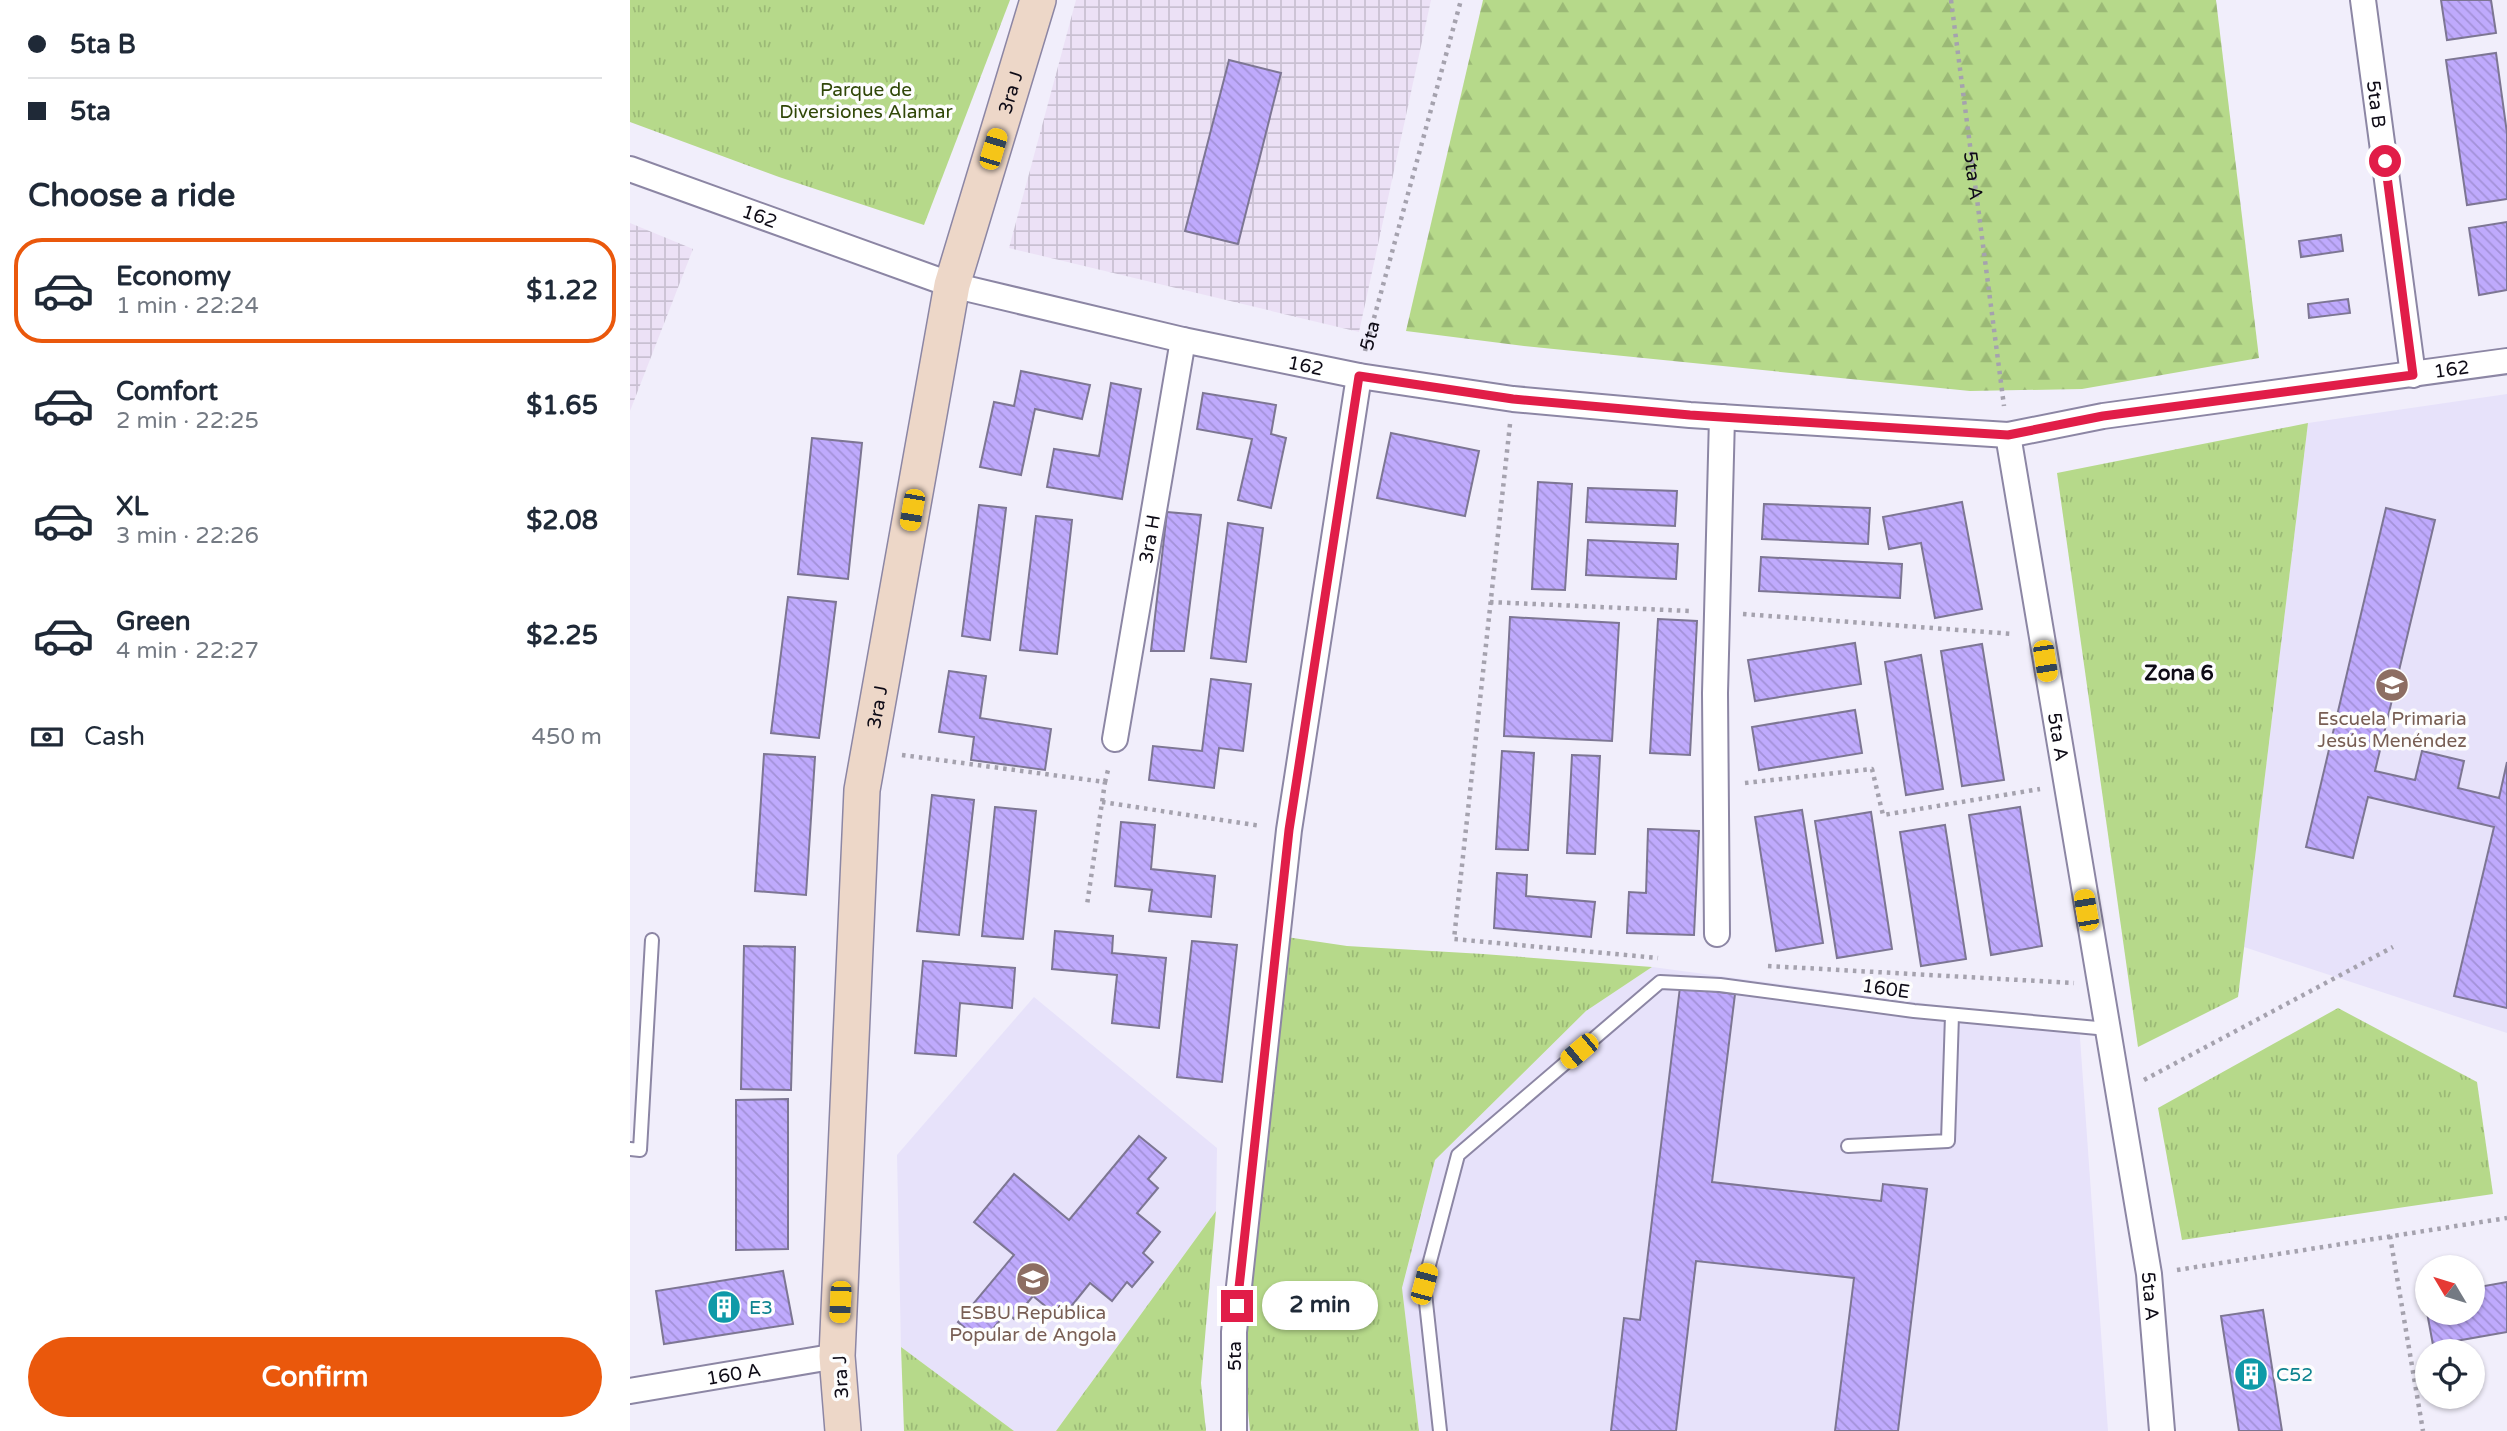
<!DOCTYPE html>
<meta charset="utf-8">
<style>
body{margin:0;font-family:"Varela Round",sans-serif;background:#f6f6f7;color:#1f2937;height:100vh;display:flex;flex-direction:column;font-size:26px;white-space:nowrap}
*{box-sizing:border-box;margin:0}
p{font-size:23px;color:#747a83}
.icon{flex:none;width:38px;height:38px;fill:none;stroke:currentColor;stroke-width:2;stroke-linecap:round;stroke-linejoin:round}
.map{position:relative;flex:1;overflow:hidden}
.sheet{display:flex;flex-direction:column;background:#fff;width:630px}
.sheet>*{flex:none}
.guide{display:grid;align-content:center;height:154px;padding:0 28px;background:#fff}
.needle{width:46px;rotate:308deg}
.buttons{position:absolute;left:1785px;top:1255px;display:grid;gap:14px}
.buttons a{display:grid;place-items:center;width:70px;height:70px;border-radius:50%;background:#fff;box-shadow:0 2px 5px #0004;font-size:35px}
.end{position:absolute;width:32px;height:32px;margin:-16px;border:9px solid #e11d48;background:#fff;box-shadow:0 0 0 4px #fff}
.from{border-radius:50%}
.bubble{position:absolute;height:49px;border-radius:24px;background:#fff;box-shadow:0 2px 5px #0004;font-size:23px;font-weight:700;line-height:49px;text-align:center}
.car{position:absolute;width:21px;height:42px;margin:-21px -10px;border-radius:9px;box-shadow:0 0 5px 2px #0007;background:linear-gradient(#f5c518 24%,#345 0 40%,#f5c518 0 76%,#345 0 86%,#f5c518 0)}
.guide b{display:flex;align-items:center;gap:24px;height:66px;font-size:26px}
.guide b+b{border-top:2px solid #e0e1e3}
.guide i{width:18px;height:18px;background:#1f2937}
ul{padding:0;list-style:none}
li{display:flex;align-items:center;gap:21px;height:105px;margin:0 14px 10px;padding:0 14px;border:4px solid transparent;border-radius:28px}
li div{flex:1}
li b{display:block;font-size:26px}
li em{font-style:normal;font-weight:700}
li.current{border-color:#ea580c}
li>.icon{width:63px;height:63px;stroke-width:1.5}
h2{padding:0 28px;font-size:32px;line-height:84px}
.pay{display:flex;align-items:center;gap:18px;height:77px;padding:0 28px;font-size:26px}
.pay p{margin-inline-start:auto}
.action{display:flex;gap:14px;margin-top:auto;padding:14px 28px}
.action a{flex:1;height:80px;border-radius:42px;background:#ea580c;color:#fff;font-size:28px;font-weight:700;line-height:80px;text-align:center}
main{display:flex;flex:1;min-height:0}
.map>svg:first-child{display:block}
</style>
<main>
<section class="sheet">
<div class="guide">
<b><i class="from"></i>5ta B</b>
<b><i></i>5ta</b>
</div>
<h2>Choose a ride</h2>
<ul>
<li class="current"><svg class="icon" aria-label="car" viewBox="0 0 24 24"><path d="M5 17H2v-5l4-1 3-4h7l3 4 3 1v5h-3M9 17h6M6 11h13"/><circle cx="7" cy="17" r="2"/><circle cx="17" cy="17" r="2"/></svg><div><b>Economy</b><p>1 min · 22:24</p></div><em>$1.22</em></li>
<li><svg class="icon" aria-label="car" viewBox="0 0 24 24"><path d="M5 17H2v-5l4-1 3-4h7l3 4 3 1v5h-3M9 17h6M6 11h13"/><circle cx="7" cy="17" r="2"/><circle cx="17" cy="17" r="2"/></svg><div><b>Comfort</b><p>2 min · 22:25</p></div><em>$1.65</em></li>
<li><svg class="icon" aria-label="car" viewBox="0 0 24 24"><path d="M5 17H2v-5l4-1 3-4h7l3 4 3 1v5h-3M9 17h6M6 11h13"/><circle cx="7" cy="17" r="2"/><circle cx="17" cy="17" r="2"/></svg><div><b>XL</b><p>3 min · 22:26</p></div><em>$2.08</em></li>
<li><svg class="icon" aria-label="car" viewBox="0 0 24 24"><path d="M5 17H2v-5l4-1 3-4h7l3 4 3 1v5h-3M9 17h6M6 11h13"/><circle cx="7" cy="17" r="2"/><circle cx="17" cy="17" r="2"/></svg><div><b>Green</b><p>4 min · 22:27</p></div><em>$2.25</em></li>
</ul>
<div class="pay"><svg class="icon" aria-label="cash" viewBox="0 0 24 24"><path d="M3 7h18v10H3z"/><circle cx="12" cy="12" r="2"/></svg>Cash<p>450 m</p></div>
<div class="action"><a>Confirm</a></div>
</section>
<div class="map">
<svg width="1877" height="1431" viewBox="0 0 1877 1431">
<defs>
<pattern id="industrial-grid" width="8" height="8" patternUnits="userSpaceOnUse" patternTransform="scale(1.75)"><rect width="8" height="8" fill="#ece1f6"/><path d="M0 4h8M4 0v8" fill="none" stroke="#c9c0d2"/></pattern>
<pattern id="grass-tufts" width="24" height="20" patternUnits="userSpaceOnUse" patternTransform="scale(1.75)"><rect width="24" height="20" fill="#b6d98a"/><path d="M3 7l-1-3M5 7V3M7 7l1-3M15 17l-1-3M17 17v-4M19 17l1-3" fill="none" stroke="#9bb976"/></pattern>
<pattern id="forest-firs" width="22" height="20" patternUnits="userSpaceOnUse" patternTransform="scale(1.75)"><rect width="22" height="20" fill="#b6d98a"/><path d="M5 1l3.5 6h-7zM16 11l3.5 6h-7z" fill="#9bb976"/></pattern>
<pattern id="building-back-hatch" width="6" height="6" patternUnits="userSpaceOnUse" patternTransform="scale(1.75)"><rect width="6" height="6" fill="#bfaafd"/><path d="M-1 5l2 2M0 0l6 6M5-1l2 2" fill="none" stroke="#a391d8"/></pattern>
</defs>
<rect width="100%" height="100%" fill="#f1eefb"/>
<g fill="url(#industrial-grid)">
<polygon points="446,0 801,0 729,332 379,248"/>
<polygon points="0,223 63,249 0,411"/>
</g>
<g fill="#e7e2fa">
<polygon points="1877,394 1877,1033 1614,947 1678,423"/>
<polygon points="1022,967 1449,1024 1478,1431 789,1431 772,1289 805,1160 956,1011"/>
<polygon points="404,997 587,1148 586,1211 426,1431 384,1431 271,1347 267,1155"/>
</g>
<g fill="url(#grass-tufts)">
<polygon points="0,0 380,0 294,225 149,177 0,122"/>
<polygon points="1678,423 1608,997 1508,1047 1427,473"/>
<polygon points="643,935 717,946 853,954 1022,967 956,1011 805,1160 772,1288 789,1431 620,1431 612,1348"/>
<polygon points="1708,1008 1847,1082 1863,1194 1552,1240 1528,1108"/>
<polygon points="586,1211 571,1383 576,1431 426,1431"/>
<polygon points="271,1347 384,1431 274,1431"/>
</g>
<polygon fill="url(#forest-firs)" points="853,0 1586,0 1629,358 1452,389 1340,391 894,346 776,331"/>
<g fill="url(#building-back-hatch)" stroke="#7d7693" stroke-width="2">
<polygon points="1811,0 1861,0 1866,33 1817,40"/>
<polygon points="1866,53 1877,133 1877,199 1837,205 1816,60"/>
<polygon points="599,60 651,73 608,244 555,231"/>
<polygon points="1877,222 1877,290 1849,295 1839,228"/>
<polygon points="1711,235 1713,251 1671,257 1669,241"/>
<polygon points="1718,299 1720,313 1679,318 1678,304"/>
<polygon points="391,371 460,385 452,419 405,409 391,475 350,467 364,402 384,406"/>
<polygon points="481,383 511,389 492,499 417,487 424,449 469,456"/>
<polygon points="573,393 646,405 641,434 656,438 641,508 608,500 622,439 567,429"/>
<polygon points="761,433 849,451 835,516 747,498"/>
<polygon points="182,438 232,443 218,579 168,574"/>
<polygon points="908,482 942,484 935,590 902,589"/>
<polygon points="958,488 1047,491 1045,526 956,522"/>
<polygon points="1332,502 1352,609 1305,618 1291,543 1259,549 1253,517"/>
<polygon points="1134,504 1240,508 1238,544 1132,539"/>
<polygon points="349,505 376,508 360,640 332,636"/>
<polygon points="1756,508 1805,520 1745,771 1785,780 1792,751 1834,761 1828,788 1869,798 1877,762 1877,1008 1824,996 1864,827 1738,797 1723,858 1676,847"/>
<polygon points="537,512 571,515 554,651 521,651"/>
<polygon points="406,516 442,520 427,654 390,650"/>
<polygon points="598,523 633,528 616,662 581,658"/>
<polygon points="958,540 1048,544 1046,579 956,575"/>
<polygon points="1131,557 1272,564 1270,598 1129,591"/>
<polygon points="158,597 206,602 189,738 141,733"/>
<polygon points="880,617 989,623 982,741 874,736"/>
<polygon points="1028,619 1067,621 1060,755 1020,753"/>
<polygon points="1225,643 1231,684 1125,701 1118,660"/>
<polygon points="1352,644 1374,780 1332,786 1311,651"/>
<polygon points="1291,655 1313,789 1276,795 1255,662"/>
<polygon points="319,671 356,676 350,718 421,729 415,770 341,760 344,737 309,732"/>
<polygon points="581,679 621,684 613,751 589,748 584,788 519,780 523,746 572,751"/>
<polygon points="1225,710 1232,753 1129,770 1122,727"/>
<polygon points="872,751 904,753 898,850 866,849"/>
<polygon points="134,754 185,757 176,895 125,891"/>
<polygon points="942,755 970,756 965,854 937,853"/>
<polygon points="302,795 344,800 329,935 287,931"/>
<polygon points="365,807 406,811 393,939 352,936"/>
<polygon points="1390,807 1412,946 1361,955 1339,815"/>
<polygon points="1172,810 1193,943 1146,951 1125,817"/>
<polygon points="1241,812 1262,949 1207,958 1185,821"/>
<polygon points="491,822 525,825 521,869 585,876 581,917 519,911 522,890 485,886"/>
<polygon points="1315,825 1336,959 1291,966 1270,832"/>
<polygon points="1018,829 1069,831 1064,935 997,933 999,892 1016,893"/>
<polygon points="867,873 897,875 896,896 965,902 961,937 864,928"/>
<polygon points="425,931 483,936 482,953 536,958 529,1028 482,1023 487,975 422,969"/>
<polygon points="562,941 607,945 592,1082 547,1077"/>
<polygon points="114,946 165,947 161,1090 111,1089"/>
<polygon points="293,961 385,968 382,1008 330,1003 326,1056 285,1053"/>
<polygon points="1050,987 1105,994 1082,1182 1251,1201 1253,1184 1297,1189 1268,1431 1205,1431 1224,1278 1066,1261 1046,1431 981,1431 994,1318 1010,1320"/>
<polygon points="158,1099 158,1249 106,1250 106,1100"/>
<polygon points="509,1136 536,1158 518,1179 528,1188 507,1213 530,1232 513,1253 523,1262 502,1287 497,1282 482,1301 460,1283 431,1319 403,1296 384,1319 377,1312 352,1342 328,1322 384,1255 344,1222 384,1174 439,1220"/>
<polygon points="153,1271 163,1324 34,1344 26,1291"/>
<polygon points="1877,1282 1877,1332 1803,1345 1794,1296 1797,1296 1797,1312 1843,1312 1843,1288"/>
<polygon points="1633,1310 1652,1431 1609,1431 1591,1316"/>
</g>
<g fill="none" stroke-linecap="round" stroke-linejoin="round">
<g stroke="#8c86a4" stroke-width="16">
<g id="lane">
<polyline points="1218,1146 1318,1141 1322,1015"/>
<polyline points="0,1149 10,1150 22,940"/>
<polyline points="810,1431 794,1284 828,1155 1030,982 1090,985 1284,1011 1478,1029"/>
</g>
</g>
<g stroke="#8c86a4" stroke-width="28">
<g id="street">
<path id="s3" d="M 1733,0 L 1783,375"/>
<path id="s4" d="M 0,169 L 322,285 L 553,340 L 729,376 L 883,399 L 1060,415 L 1378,435 L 1473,416 L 1877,361"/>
<path id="s5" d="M 1378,435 L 1519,1274 L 1532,1431"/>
<path id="s6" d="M 485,739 L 553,340"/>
<polyline points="1087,934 1085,693 1092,417"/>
<path id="s7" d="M 0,1391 L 207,1356"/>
<polyline points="604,1431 604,1332 659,830 729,376"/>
</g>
</g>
<g stroke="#8c86a4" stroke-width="38">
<g id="secondary">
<path id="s8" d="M 213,1431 L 207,1356 L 232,790 L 322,285 L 408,0"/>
</g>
</g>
<g stroke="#a5a2ae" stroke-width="4.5" stroke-dasharray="3.5 5" stroke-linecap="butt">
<path id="s1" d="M 1321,0 L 1374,406"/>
<path id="s2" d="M 735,351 L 831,0"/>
<polyline points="880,424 824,939 1028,958"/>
<polyline points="860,602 1059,611"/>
<polyline points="1113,614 1383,634"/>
<polyline points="272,755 475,782 457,905"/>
<polyline points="475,782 479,766"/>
<polyline points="1115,783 1242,769 1253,815 1410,789"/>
<polyline points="472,802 631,826"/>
<polyline points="1138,966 1444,983"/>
<polyline points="1514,1080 1763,947"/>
<polyline points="1760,1236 1793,1431"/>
<polyline points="1547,1270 1877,1218"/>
</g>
<use href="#lane" stroke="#fff" stroke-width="12"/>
<use href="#street" stroke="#fff" stroke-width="24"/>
<use href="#secondary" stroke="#edd7c8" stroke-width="35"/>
</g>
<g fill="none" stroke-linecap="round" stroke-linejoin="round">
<polyline stroke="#e11d48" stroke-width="9" points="607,1306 659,830 729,376 883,399 1060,415 1378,435 1473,416 1783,375 1755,161"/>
</g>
<defs>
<g id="school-disc" transform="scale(1.75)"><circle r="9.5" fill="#8d6e63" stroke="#fdfdfd"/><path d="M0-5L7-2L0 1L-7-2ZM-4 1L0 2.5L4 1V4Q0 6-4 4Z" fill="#fff"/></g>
<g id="building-disc" transform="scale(1.75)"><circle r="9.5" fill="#0f9aa8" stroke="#fdfdfd"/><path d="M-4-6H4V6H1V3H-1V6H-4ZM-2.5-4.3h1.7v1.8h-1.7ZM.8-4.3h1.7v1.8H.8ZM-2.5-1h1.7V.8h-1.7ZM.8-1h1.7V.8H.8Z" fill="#fff"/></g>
</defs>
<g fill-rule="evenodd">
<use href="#school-disc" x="1762" y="685"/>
<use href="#school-disc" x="403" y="1279"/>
<use href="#building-disc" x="94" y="1307"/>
<use href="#building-disc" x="1621" y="1374"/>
</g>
<g text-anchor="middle" stroke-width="7" stroke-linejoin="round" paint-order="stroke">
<g font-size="19" fill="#304708" stroke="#fdfdfd">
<text x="236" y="96">Parque de<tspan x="236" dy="22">Diversiones Alamar</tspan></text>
</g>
<g font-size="19" fill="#0e0b16" stroke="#fdfdfd">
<text dy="7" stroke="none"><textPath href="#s8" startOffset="1356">3ra J</textPath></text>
<text dy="7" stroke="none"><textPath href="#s3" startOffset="105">5ta B</textPath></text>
<text dy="7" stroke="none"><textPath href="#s1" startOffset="177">5ta A</textPath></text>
<text dy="7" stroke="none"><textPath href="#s4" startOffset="138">162</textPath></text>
<text dy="7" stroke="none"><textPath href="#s2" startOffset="16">5ta</textPath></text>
<text dy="7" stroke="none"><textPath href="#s4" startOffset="705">162</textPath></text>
<text dy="7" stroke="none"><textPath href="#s4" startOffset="1860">162</textPath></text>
<text dy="7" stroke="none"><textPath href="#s6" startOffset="203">3ra H</textPath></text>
<text dy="7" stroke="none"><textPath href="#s8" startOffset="726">3ra J</textPath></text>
<text dy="7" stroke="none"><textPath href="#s5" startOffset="306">5ta A</textPath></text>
<text transform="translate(1256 988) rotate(8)" y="7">160E</text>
<text dy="7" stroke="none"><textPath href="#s5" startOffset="873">5ta A</textPath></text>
<text transform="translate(604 1356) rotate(-90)" y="7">5ta</text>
<text dy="7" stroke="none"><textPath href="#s7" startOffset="105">160 A</textPath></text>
<text transform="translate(210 1377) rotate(-93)" y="7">3ra J</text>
</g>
<g font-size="19" fill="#785e54" stroke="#fdfdfd">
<text x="1762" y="725">Escuela Primaria<tspan x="1762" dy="22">Jesús Menéndez</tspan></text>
<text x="403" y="1319">ESBU República<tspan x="403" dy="22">Popular de Angola</tspan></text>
</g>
<g font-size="19" fill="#0d838f" stroke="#fdfdfd" text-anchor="start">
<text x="119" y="1314">E3</text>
<text x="1646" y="1381">C52</text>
</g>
<g font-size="21" font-weight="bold" fill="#0e0b16" stroke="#fdfdfd">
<text x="1549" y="680">Zona 6</text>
</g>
</g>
</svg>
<div class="buttons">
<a><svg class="needle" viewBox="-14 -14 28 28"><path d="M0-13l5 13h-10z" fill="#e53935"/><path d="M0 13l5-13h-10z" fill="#747a83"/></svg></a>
<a><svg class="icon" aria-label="locate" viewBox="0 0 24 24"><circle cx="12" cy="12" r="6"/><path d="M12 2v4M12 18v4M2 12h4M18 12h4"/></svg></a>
</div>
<i class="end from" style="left:1755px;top:161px"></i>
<i class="end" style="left:607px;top:1306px"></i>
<div class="bubble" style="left:632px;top:1281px;width:116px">2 min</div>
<i class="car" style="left:363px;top:149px;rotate:17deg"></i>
<i class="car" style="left:282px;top:510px;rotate:190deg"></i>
<i class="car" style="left:1415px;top:661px;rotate:171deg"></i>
<i class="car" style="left:1456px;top:910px;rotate:350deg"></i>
<i class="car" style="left:949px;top:1051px;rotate:230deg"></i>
<i class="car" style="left:794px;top:1284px;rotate:15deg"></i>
<i class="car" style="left:210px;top:1302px;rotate:183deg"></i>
</div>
</main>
